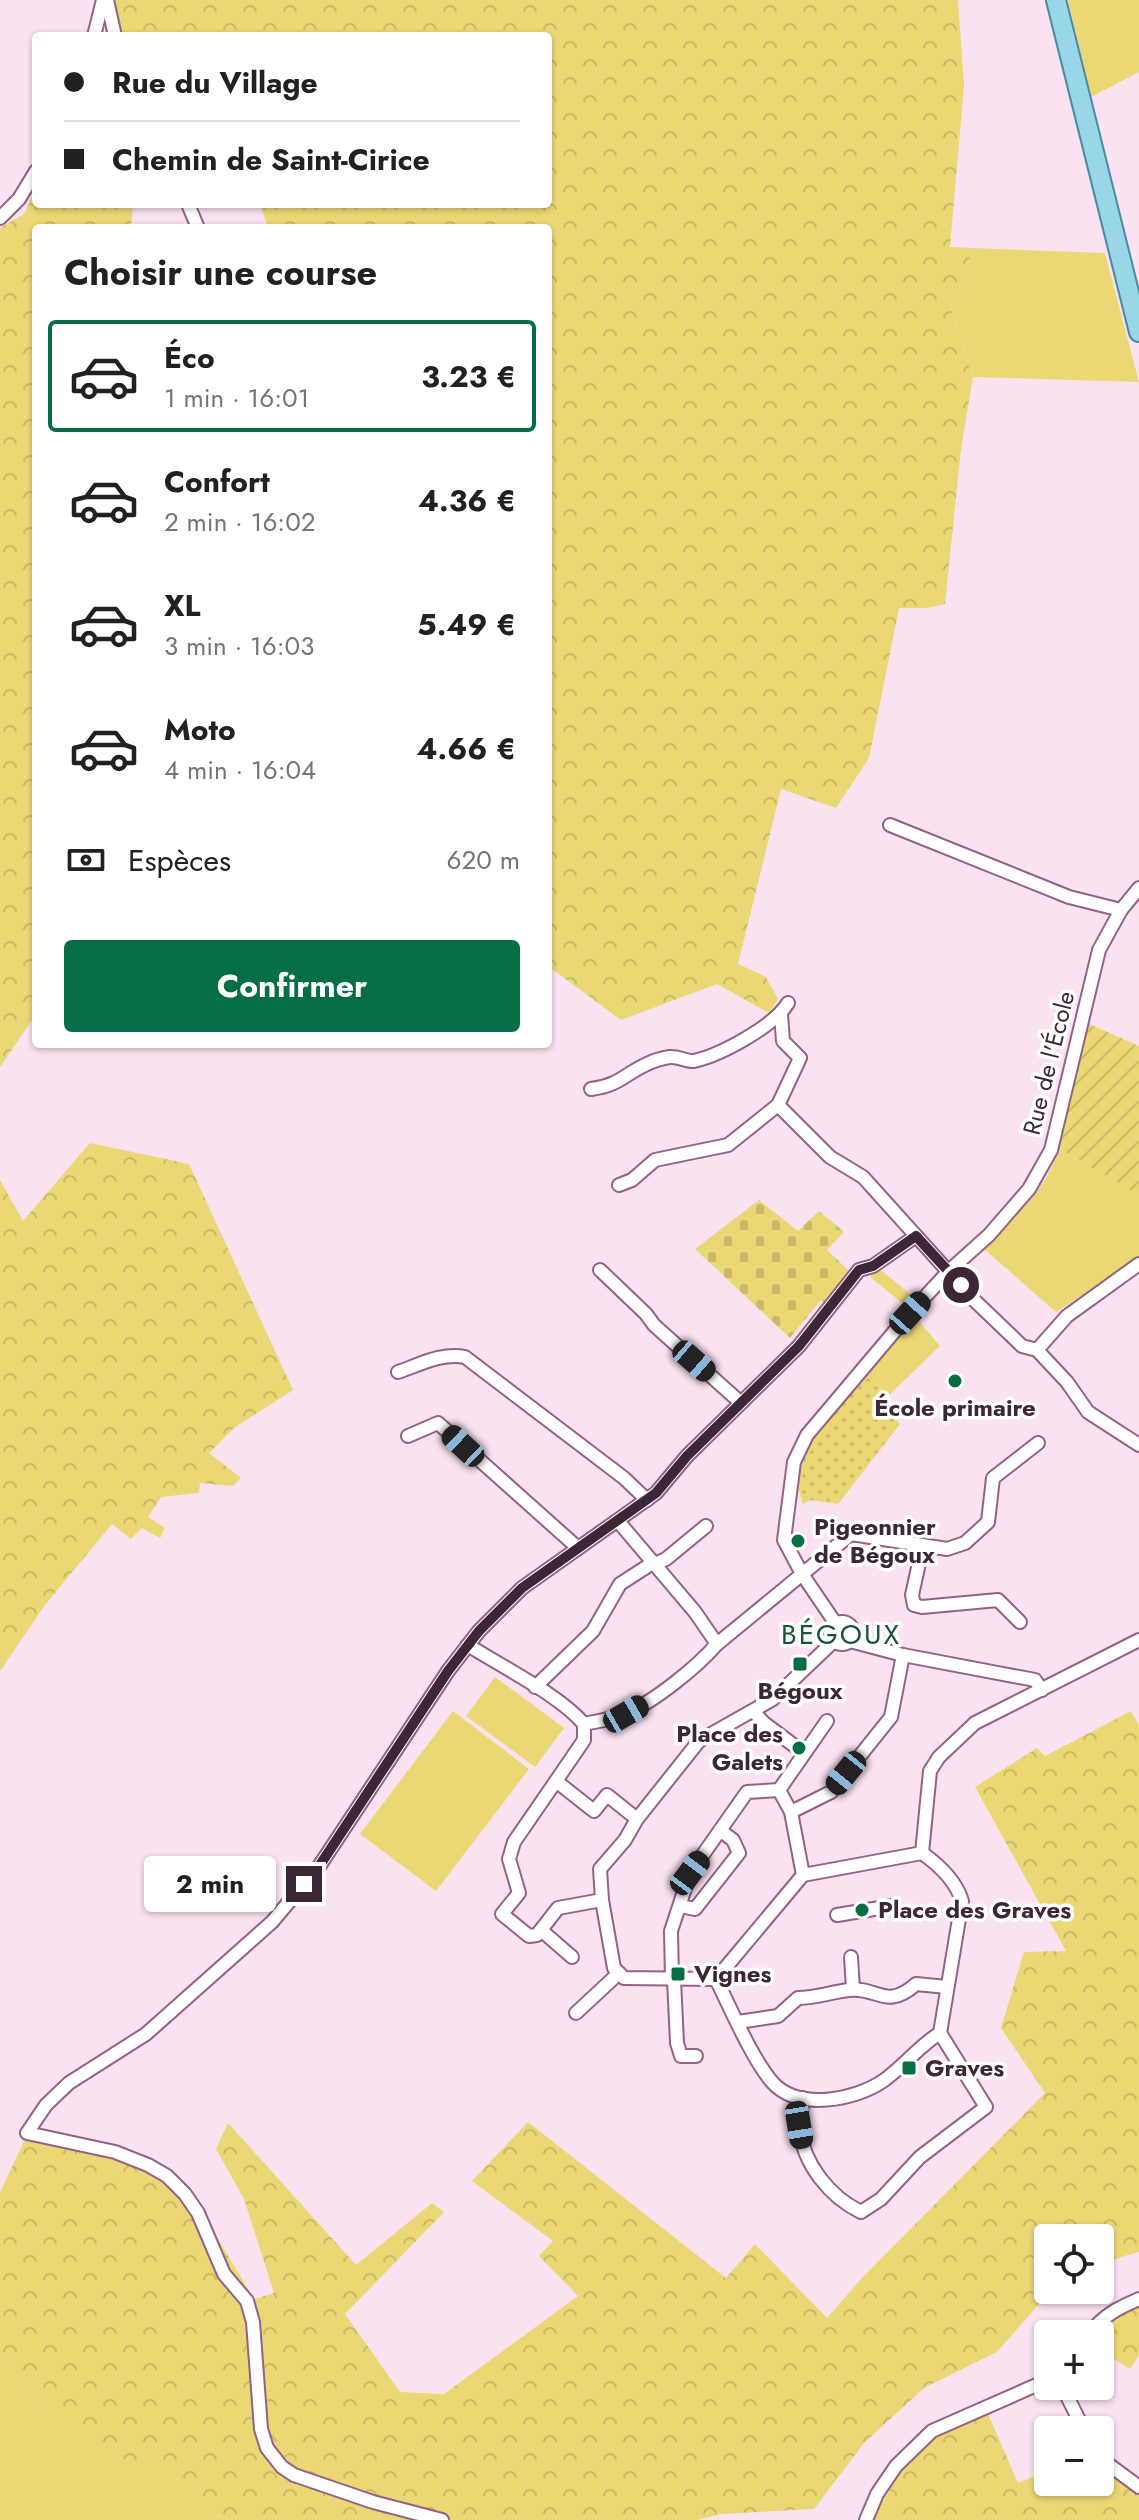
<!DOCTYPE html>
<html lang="fr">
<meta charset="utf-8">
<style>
body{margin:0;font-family:Jost,sans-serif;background:#f6f6f6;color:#202124;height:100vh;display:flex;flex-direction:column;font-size:30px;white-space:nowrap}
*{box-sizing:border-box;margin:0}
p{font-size:26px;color:#757577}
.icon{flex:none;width:44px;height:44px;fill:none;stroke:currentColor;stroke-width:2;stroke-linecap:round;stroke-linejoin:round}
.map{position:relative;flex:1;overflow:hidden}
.panel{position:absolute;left:32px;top:224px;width:520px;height:824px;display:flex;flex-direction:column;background:#fff;border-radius:8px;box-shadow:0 2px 6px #0004}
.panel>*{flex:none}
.hud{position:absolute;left:32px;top:32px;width:520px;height:176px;border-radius:8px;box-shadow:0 2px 6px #0004;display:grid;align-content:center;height:176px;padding:0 32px;background:#fff}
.controls{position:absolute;left:1034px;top:2224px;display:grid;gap:16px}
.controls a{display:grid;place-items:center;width:80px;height:80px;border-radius:8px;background:#fff;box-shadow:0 2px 6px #0004;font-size:40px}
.end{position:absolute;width:36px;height:36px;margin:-18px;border:10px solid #3d2736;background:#fff;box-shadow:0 0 0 4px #fff}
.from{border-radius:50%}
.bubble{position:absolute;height:56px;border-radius:8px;background:#fff;box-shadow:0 2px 6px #0004;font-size:26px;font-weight:700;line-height:56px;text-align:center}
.car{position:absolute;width:24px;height:48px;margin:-24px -12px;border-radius:10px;box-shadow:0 0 6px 2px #0007;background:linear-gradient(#222 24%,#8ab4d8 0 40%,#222 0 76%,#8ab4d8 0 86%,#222 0)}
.hud b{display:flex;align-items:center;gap:28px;height:76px;font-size:30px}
.hud b+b{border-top:2px solid #e0e0e0}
.hud i{width:20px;height:20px;background:#202124}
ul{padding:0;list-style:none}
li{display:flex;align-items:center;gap:24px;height:112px;margin:0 16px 12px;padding:0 16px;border:4px solid transparent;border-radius:8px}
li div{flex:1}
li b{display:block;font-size:30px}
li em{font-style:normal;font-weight:700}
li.active{border-color:#056e45}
li>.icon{width:72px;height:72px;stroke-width:1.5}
h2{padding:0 32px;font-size:36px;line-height:96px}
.pay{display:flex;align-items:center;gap:20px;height:88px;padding:0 32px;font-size:30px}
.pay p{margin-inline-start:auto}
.cta{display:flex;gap:16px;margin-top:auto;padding:16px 32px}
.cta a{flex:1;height:92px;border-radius:8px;background:#056e45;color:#fff;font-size:32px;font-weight:700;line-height:92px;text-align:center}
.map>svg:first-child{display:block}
</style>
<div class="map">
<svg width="1139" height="2520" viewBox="0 0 1139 2520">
<defs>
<pattern id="forest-crowns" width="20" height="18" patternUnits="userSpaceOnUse" patternTransform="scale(2)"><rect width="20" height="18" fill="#ebd875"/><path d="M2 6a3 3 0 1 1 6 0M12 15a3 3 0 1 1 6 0" fill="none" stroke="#cab966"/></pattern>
<pattern id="cemetery-stones" width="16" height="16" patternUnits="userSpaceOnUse" patternTransform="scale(2)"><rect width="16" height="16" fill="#ebd875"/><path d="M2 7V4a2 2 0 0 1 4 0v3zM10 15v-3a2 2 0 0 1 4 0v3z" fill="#cab966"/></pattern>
<pattern id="park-dots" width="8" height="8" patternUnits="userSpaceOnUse" patternTransform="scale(2)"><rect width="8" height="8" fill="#ebd875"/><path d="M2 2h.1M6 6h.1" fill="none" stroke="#cab966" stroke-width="1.8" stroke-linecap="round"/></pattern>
<pattern id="garden-furrows" width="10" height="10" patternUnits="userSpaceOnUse" patternTransform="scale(2)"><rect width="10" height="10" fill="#ebd875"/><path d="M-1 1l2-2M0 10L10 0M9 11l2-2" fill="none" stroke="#cab966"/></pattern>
</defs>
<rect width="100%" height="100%" fill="#fae2f1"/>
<g fill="#ebd875">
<polygon points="1068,0 1139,0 1139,72 1091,97"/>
<polygon points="973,248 1105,253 1139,382 973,377 951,309"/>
<path d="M 1058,1148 L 1139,1195 L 1139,1258 L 1056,1312 L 983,1248 C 1012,1220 1049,1189 1058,1148 Z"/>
<polygon points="877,1267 915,1298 907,1307 870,1277"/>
<polygon points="914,1315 940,1346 887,1397 866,1376"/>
<polygon points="495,1677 564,1728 535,1767 466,1716"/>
<polygon points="453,1711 529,1769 436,1891 360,1834"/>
<polygon points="0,2357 11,2367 36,2403 88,2447 191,2484 215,2515 227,2520 0,2520"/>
</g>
<g fill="url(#forest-crowns)">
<polygon points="112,0 958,0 964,85 950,247 973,248 951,309 973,377 961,449 945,604 927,608 899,608 869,758 836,808 781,789 738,964 766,977 778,999 769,1013 717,984 621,1020 548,966 548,228 268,228 260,204 548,204 548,36 123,36 112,18"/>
<polygon points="36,187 36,204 133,204 131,228 36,228 36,1014 0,1067 0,228 24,214"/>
<polygon points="90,1143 189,1164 293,1390 234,1428 209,1453 241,1478 233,1486 200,1483 199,1493 161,1497 148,1517 165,1528 160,1538 142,1528 131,1539 112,1524 45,1605 0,1671 0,1180 23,1221"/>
<polygon points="1131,1711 1139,1725 1139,2252 1100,2263 1100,2238 1048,2238 1048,2290 1051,2290 997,2352 924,2388 864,2443 814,2509 721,2514 697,2520 227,2520 215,2515 191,2484 88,2447 36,2403 11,2367 0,2357 0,2192 27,2135 137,2163 192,2195 254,2299 274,2293 244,2199 216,2149 228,2123 356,2265 432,2203 444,2212 345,2314 400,2392 444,2394 578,2296 539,2256 553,2241 472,2181 528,2122 726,2278 755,2244 827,2318 862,2278 1045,2093 1001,2028 1024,1952 1066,1951 975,1787 1037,1748 1045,1756"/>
<polygon points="1139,2304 1139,2355 1130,2369 1100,2350 1099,2334 1114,2314"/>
<polygon points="986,2409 1018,2483 1048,2471 1048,2482 1100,2482 1100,2460 1139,2493 1139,2520 871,2520 908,2461 931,2439"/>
</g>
<polygon fill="url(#cemetery-stones)" points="759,1200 798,1231 819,1211 844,1232 827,1250 850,1272 825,1303 821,1300 790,1338 695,1249"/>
<polygon fill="url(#park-dots)" points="866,1376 887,1397 880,1403 900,1424 838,1504 810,1500 803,1504 797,1485 807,1448"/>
<polygon fill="url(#garden-furrows)" points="1087,1023 1139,1046 1139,1195 1058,1148"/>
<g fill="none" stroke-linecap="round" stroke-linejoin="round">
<g stroke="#956185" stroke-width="16">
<g id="street">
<polyline points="107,0 115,36"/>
<polyline points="94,36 103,0"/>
<polyline points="188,204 198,228"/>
<polyline points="0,218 19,199 36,171"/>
<polyline points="890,825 1069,897 1121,910"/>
<path d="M 591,1089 C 620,1085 623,1075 647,1064 C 653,1061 663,1058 670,1057 C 678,1056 687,1062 694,1061 C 721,1055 774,1026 788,1003"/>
<polyline points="778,1105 830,1157 863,1177 973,1299 1022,1346 1037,1350 1067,1382 1088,1412 1139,1445"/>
<polyline points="619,1185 632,1180 655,1160 728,1145 778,1105 800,1058 783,1041 781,1014"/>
<polyline points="600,1270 646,1314 654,1325 741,1403"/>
<polyline points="1037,1350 1067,1316 1139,1264"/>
<path d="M 398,1372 C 419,1365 442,1352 465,1357 L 624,1478 L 647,1500"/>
<polyline points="408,1436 438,1423 578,1548"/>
<polyline points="618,1521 695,1612 717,1644"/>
<polyline points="923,1545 912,1595 914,1605 922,1607 998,1600 1020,1622"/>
<polyline points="655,1564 666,1559 706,1526"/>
<circle cx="842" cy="1633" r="11"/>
<polyline points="836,1624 802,1574 784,1540 794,1462 807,1435 910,1313 949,1271 989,1235 1029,1189 1051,1150 1099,950 1121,910 1139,888"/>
<polyline points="850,1641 903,1655 1035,1680 1042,1690"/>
<path d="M 468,1645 C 502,1667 558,1694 584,1724"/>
<polyline points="535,1687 593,1631 620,1584 654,1562"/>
<polyline points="753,1711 764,1723 804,1753"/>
<path d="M 556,1781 L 584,1740 L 584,1724 C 598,1721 614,1719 627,1713 C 655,1701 697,1667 717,1644 L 851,1534 L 947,1549 L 965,1543 L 988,1522 L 993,1478 L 1038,1443"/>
<polyline points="779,1790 827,1721"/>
<path d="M 922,1853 C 939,1865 956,1881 962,1901 L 940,2033 C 919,2046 903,2067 883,2081 C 855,2100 799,2111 773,2083 C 753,2061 730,2007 716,1979 L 803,1875 Z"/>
<polyline points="922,1853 930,1771 939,1757 975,1723 1139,1640"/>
<polyline points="803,1875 791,1812 831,1792 891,1717 903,1655"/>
<polyline points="602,1900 558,1908 537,1935 529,1936 502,1914 519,1893 509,1859 514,1842 556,1781 594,1811 607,1795 637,1819"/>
<polyline points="680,1906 695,1909 739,1853 733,1840 721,1831"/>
<polyline points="837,1915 892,1906"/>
<polyline points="541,1930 572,1957"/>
<polyline points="851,1957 853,1989"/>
<polyline points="716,1979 624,1978 614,1968 602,1900 600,1869 625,1840 637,1819 699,1741 773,1699 834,1641"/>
<polyline points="672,1980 671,1931 690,1873 747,1792 779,1790 791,1812"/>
<polyline points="674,1980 677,2043 681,2056 696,2056"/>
<polyline points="576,2013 619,1973"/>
<path d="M 738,2022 L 778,2016 L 798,1998 C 816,1998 831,1992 849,1990 C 877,1986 886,2011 916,1984 L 947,1987"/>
<path d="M 803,2098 C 802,2108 799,2119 800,2129 C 803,2164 830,2197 861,2212 L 881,2199 L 920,2157 L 986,2107 L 940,2033"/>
<path d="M 1089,2334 C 1104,2315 1118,2308 1139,2299"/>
<polyline points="1062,2386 1084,2430"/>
<polyline points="1100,2458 1139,2487"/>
<polyline points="442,2520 373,2502 294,2475 282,2467 267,2448 261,2429 253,2322 247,2301 224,2274 198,2213 185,2194 167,2176 148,2165 115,2152 27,2133 46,2105 69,2083 146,2034 272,1922 320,1865 448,1671 479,1631 522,1588 656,1493 687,1456 799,1346 859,1270 873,1266 916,1236"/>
<polyline points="866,2520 877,2494 896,2466 932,2431 1048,2380"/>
</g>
</g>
<g stroke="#4c88a0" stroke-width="22">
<polyline id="primary" points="1056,0 1139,332"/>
</g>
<use href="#street" stroke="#fff" stroke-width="12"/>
<use href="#primary" stroke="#98d7e8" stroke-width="18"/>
</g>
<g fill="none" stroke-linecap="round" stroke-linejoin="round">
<polyline stroke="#3d2736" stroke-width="10" points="304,1884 320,1865 448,1671 479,1631 522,1588 656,1493 687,1456 799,1346 859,1270 873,1266 916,1236 961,1285"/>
</g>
<g fill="#056e45" stroke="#fff" stroke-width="3">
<circle cx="955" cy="1381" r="8"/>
<circle cx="798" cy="1541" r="8"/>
<rect x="792" y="1656" width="16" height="16" rx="4"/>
<circle cx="799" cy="1748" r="8"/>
<circle cx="862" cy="1910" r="8"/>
<rect x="670" y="1966" width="16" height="16" rx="4"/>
<rect x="901" y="2060" width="16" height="16" rx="4"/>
</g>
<g text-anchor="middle" stroke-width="7" stroke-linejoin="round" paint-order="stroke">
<g font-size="24" fill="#3d2736" stroke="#fff">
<text transform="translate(1049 1063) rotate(-76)" y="8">Rue de l'École</text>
</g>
<g font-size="24" font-weight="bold" fill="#3d2736" stroke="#fff" text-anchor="start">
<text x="955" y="1416" text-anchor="middle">École primaire</text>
<text x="814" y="1535">Pigeonnier<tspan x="814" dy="28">de Bégoux</tspan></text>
<text x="800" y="1699" text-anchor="middle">Bégoux</text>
<text x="783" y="1742" text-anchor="end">Place des<tspan x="783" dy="28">Galets</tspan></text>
<text x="878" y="1918">Place des Graves</text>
<text x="694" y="1982">Vignes</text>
<text x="925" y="2076">Graves</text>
</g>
<g font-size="28" letter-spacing="2" fill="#175538" stroke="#fff">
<text x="841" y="1644">BÉGOUX</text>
</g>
</g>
</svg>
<div class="controls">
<a><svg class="icon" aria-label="locate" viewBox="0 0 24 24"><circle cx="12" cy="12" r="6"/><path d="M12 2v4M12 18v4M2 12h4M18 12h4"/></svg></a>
<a>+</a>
<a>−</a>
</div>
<i class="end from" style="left:961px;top:1285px"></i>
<i class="end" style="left:304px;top:1884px"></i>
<div class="bubble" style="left:144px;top:1856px;width:132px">2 min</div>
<i class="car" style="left:910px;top:1313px;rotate:42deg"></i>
<i class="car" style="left:694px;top:1361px;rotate:131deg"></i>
<i class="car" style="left:463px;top:1446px;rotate:313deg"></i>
<i class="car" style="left:626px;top:1714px;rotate:60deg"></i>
<i class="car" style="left:846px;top:1773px;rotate:219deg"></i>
<i class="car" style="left:690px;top:1873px;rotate:37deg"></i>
<i class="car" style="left:799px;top:2125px;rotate:171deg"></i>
<div class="hud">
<b><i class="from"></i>Rue du Village</b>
<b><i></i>Chemin de Saint-Cirice</b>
</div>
<section class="panel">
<h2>Choisir une course</h2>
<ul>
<li class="active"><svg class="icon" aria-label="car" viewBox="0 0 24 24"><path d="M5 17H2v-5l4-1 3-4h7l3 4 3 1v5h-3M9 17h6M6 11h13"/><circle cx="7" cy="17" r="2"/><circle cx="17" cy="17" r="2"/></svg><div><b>Éco</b><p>1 min · 16:01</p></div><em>3.23 €</em></li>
<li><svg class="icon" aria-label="car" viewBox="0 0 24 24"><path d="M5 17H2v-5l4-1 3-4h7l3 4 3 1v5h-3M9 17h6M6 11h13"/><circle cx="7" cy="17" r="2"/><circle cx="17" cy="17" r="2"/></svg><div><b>Confort</b><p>2 min · 16:02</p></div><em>4.36 €</em></li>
<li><svg class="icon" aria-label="car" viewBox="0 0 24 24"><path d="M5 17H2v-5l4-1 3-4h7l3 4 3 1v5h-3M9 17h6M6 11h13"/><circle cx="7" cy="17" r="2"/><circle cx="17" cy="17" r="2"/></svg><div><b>XL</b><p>3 min · 16:03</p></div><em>5.49 €</em></li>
<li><svg class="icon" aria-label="car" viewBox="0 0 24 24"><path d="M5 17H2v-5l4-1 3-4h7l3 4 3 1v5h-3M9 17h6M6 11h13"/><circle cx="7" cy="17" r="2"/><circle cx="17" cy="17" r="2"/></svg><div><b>Moto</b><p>4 min · 16:04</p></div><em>4.66 €</em></li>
</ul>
<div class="pay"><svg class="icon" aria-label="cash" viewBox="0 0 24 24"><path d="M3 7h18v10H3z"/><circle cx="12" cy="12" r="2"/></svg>Espèces<p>620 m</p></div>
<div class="cta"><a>Confirmer</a></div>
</section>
</div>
